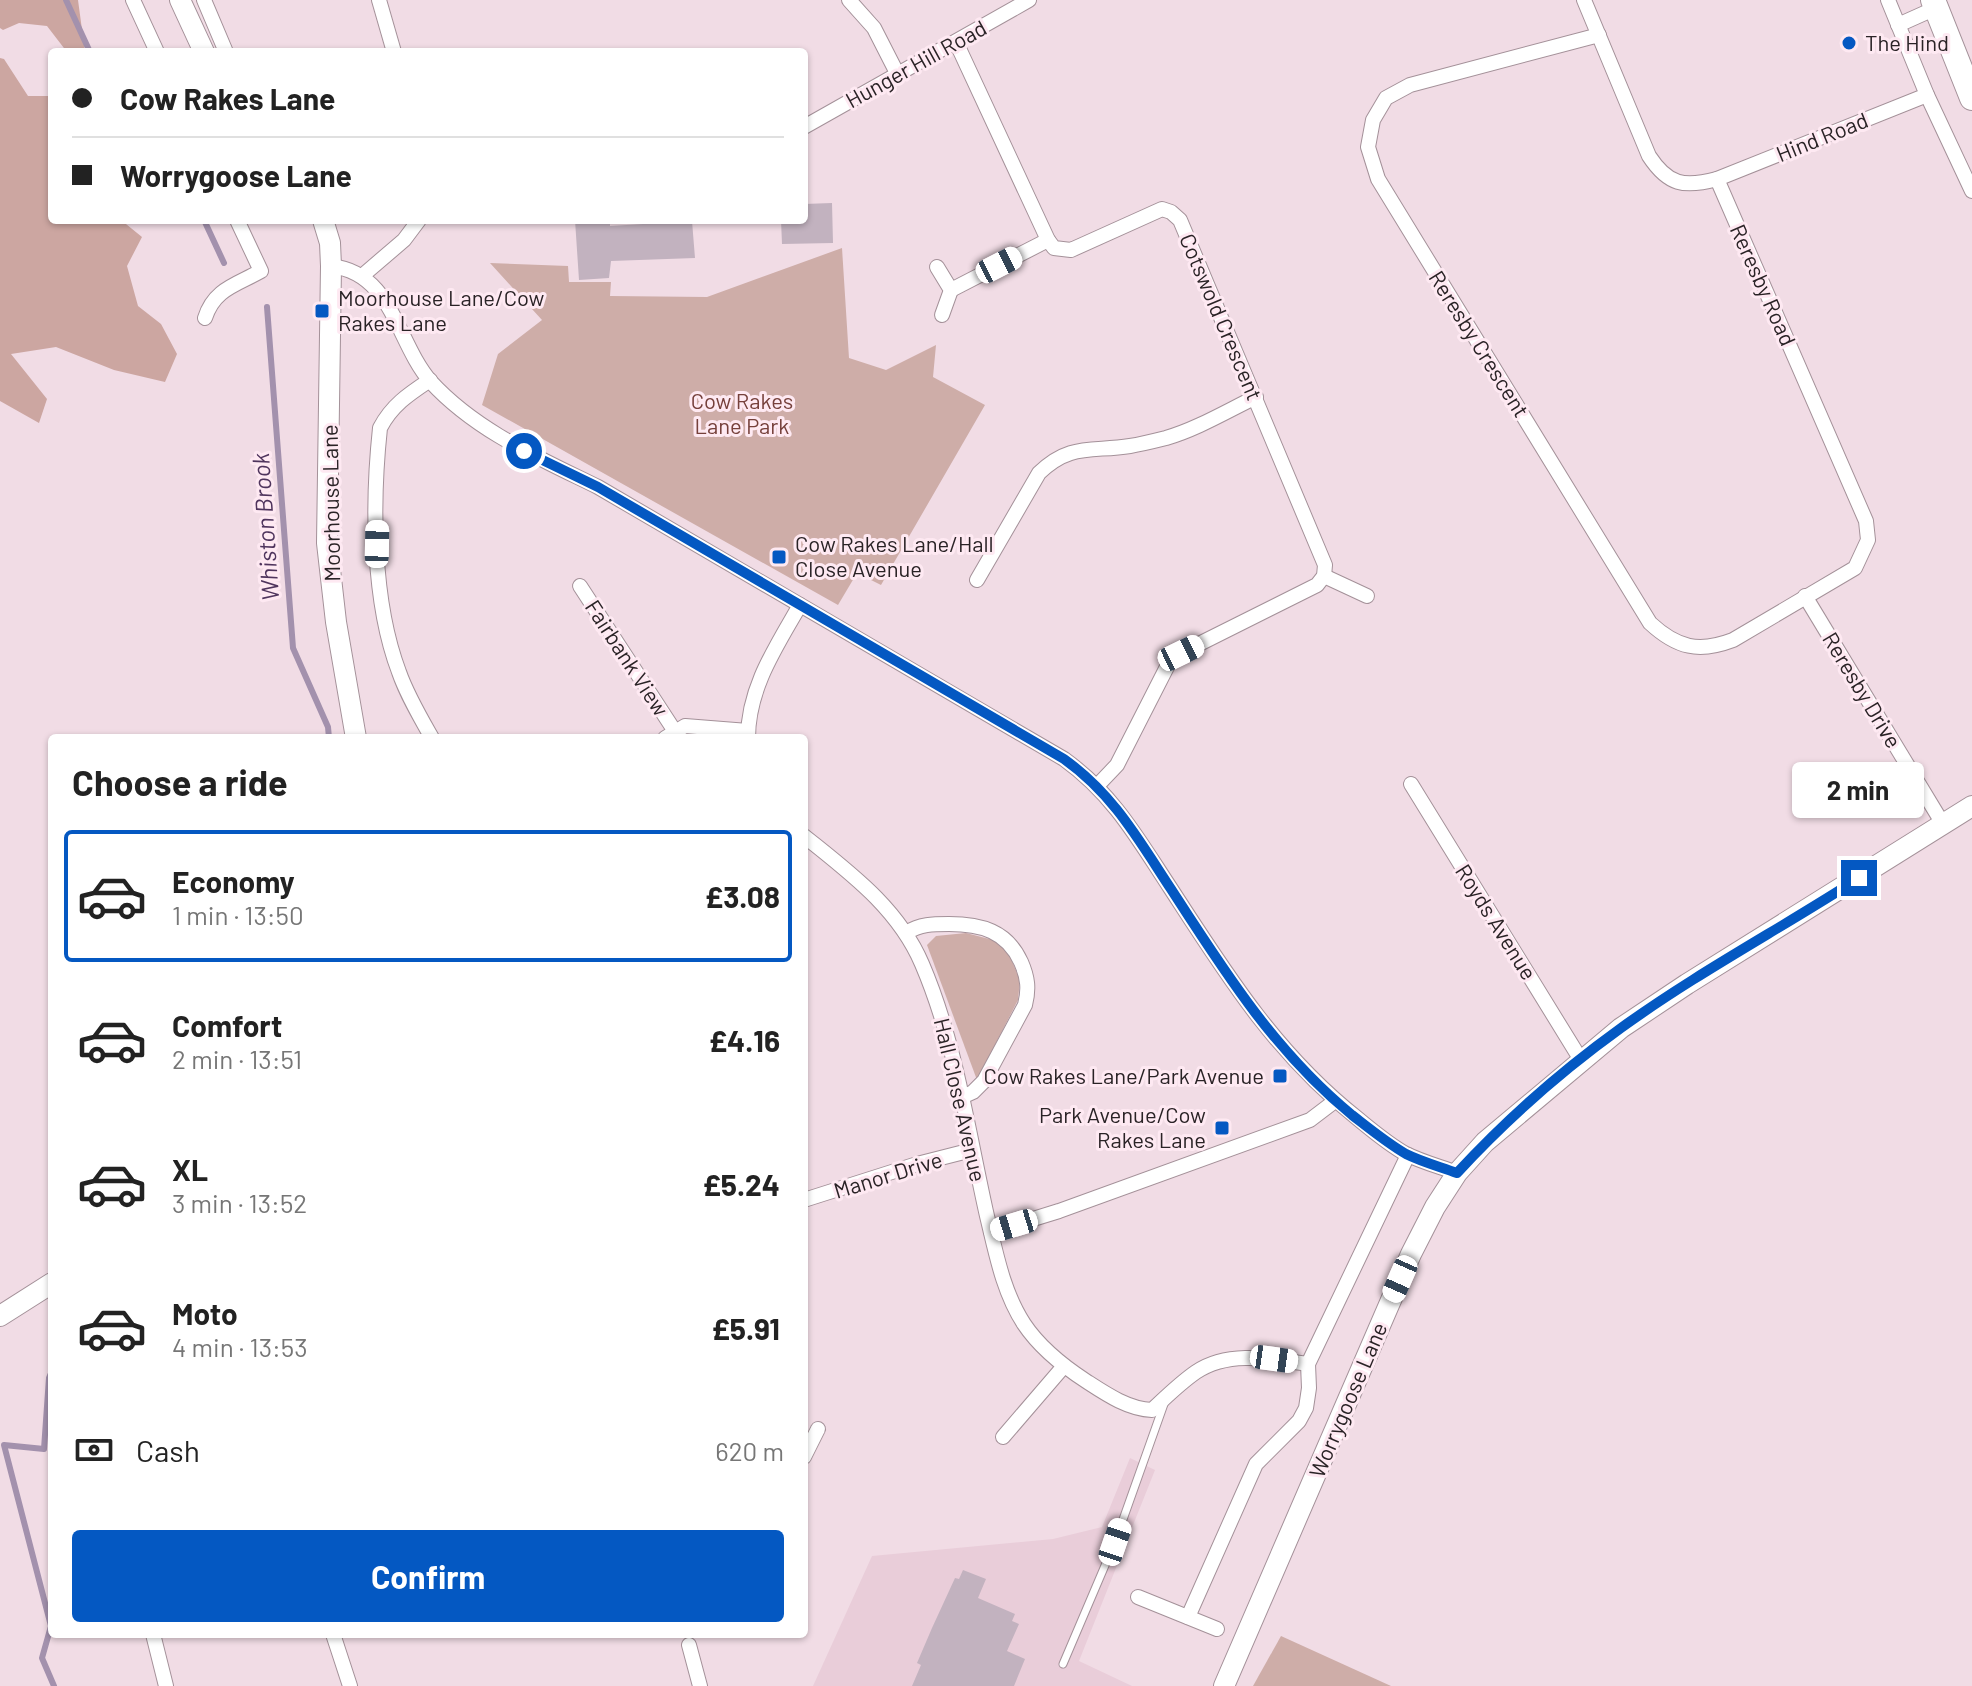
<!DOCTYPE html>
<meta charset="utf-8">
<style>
body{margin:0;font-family:Barlow,sans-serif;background:#f6f6f6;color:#222;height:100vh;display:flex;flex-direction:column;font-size:30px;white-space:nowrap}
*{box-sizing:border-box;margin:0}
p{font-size:26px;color:#767676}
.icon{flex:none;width:44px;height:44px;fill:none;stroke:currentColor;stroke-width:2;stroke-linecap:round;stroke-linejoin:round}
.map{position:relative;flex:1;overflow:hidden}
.side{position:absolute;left:48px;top:734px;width:760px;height:904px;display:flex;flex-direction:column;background:#fff;border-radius:8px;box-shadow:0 2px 6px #0004}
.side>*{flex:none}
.guide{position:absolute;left:48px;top:48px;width:760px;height:176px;border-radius:8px;box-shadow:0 2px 6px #0004;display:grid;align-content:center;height:176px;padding:0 24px;background:#fff}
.end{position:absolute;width:36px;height:36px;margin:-18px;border:10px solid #0458c2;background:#fff;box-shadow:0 0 0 4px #fff}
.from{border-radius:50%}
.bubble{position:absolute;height:56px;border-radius:8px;background:#fff;box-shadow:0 2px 6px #0004;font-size:26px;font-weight:700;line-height:56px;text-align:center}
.car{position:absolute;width:24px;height:48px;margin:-24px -12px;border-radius:10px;box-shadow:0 0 6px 2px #0007;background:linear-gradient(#fff 24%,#345 0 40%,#fff 0 76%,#345 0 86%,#fff 0)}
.guide b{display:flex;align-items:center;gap:28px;height:76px;font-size:30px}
.guide b+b{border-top:2px solid #e0e0e0}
.guide i{width:20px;height:20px;background:#222}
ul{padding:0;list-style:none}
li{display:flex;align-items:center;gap:24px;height:132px;margin:0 16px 12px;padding:0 8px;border:4px solid transparent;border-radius:8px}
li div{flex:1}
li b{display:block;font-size:30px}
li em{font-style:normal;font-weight:700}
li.selected{border-color:#0458c2}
li>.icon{width:72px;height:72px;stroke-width:1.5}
h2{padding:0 24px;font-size:36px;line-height:96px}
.pay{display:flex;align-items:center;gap:20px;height:88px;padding:0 24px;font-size:30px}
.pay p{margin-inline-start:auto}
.button{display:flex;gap:16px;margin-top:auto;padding:16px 24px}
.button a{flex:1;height:92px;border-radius:8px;background:#0458c2;color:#fff;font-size:32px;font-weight:700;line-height:92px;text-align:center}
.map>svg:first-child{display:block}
</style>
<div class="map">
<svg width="1972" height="1686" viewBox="0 0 1972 1686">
<rect width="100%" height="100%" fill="#f1dce5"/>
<polygon fill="#e9cdd9" points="1130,1458 1155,1470 1079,1661 1132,1686 813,1686 872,1556 1053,1539 1102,1527"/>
<g fill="#ceada8">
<polygon points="842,248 849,358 886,370 936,345 933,377 985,405 881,585 857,573 838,605 482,405 498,354 542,320 490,263 568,266 569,282 611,282 610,296 707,297"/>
<polygon points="966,933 997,941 1007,949 1020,980 1018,1000 977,1080 927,945 936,936"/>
<polygon points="1281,1636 1391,1686 1253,1686"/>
</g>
<g fill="#cca6a1">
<polygon points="0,0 78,0 85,52 67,52 47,26 19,23 3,30 0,28"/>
<polygon points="0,58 4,59 28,96 52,96 52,220 121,220 142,237 127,266 138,306 161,324 177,354 165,382 114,370 56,347 11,354 47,399 39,423 0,401"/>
</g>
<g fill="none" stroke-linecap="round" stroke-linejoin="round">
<g stroke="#a391ad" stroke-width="6">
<polyline points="66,0 90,52"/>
<polyline points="204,220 224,263"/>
<polyline points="267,307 293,648 328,727 329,738"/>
<polyline points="52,1371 49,1378 44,1449 4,1445 51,1626 42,1658 54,1686"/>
</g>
</g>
<g fill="#c2b2bf">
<polygon points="832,203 833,243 782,244 781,220 804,220 804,204"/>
<polygon points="575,220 610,220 610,226 692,221 695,258 611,261 609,278 579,280"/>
<polygon points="963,1570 986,1579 978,1598 1015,1614 1012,1621 1019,1624 1007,1651 1025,1659 1014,1686 912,1686 921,1665 917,1663 932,1628 955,1578 959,1579"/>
</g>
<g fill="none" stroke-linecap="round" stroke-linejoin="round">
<g stroke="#a49199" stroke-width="9">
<polyline id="lane" points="1063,1664 1115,1542 1164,1404"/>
</g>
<g stroke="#a49199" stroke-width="16">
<g id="street">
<polyline points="133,0 157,52"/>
<polyline points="204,0 226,52"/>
<polyline points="379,0 394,52"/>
<polyline points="849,0 874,28 898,75"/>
<path d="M 1584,0 L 1649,156 C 1668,185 1684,188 1717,179 L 1927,95"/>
<polyline points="1888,0 1927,95 1972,191"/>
<polyline points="1898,25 1936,8"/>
<path d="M 1599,35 L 1410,85 L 1386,98 L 1373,120 L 1368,147 L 1378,179 L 1650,623 C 1677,648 1699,653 1733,640 L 1855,568 L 1868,540 L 1866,521 L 1717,179"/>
<polyline points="956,42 1048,240 1054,248 1071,250 1162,209 1171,212 1180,220 1325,565 1324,576 1317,585 1181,653 1169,663 1117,765 1097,786"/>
<polyline points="804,127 1029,0"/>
<path d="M 331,266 C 393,273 396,342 431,382 C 476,431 539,458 598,487 L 1064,759 C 1114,795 1138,839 1171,889 C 1226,974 1276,1054 1357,1118 C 1373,1131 1388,1144 1406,1154 C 1422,1162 1441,1167 1457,1173"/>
<polyline points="937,267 951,290 942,315"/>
<polyline points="362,276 404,240 419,220"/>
<polyline points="951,290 1048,240"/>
<path d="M 205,318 C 214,289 236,285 261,271 L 237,220"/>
<path d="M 430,380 C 409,394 392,405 380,428 C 372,503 372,601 399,672 C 407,695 420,717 432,738"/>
<polyline points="1324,576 1367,596"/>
<path d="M 977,580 L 1039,473 C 1070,443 1091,452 1130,446 C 1142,444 1154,441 1166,438 C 1197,429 1227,411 1256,397"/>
<polyline points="580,586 674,730"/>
<polyline points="1805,596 1943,824"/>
<polyline points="665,738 685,726 748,731"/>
<path d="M 748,738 C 748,688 776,647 800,605"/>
<polyline points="1411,784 1581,1060"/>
<path d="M 804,836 C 850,873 898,908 922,964 C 956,1043 968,1132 987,1216 C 996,1253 1003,1292 1024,1324 C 1040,1348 1063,1366 1086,1381 C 1106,1394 1128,1409 1152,1410 C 1166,1397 1180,1383 1196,1372 C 1228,1350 1272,1359 1308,1364"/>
<path d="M 906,933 C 920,924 933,924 949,924 C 981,924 1007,931 1021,962 C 1028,978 1029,989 1025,1005 L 984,1081 L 973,1092 L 962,1097"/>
<polyline points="804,1200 917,1164 972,1150"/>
<polyline points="991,1232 1059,1211 1310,1120 1335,1101"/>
<polyline points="1003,1437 1064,1366"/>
<polyline points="804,1457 818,1429"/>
<polyline points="1138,1597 1217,1629"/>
<polyline points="1188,1617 1256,1464 1299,1421 1306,1408 1309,1388 1308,1364 1408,1155"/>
<polyline points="153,1634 166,1686"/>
<polyline points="333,1634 350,1686"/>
<polyline points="689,1645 700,1686"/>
</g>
</g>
<g stroke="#a49199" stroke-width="22">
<g id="secondary">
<polyline points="180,0 204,52"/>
<polyline points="323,220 330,243 331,266 327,543 336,622 356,738"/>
<polyline points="0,1316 52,1283"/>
<polyline points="1224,1686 1411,1254 1435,1207 1457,1173 1485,1142 1621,1028 1687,984 1972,806"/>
</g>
</g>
<g stroke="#a49199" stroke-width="26">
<polyline id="primary" points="1933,0 1972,98"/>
</g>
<use href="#lane" stroke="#fff" stroke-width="7"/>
<use href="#street" stroke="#fff" stroke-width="14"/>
<use href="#secondary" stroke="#fff" stroke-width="20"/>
<use href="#primary" stroke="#fff" stroke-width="24"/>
</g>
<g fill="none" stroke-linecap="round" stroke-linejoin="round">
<path stroke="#0458c2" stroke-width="10" d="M 524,451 L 598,487 L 1064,759 C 1114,795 1138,839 1171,889 C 1224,971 1275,1052 1352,1115 C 1370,1129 1387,1143 1406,1154 C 1422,1162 1441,1167 1457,1173 C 1505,1121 1564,1069 1621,1028 C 1697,973 1780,929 1859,878"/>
</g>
<g fill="#0458c2" stroke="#fee9f2" stroke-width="3">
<circle cx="1849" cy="43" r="8"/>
<rect x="314" y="303" width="16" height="16" rx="4"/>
<rect x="771" y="549" width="16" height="16" rx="4"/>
<rect x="1272" y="1068" width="16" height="16" rx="4"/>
<rect x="1214" y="1120" width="16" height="16" rx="4"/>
</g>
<g text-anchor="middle" stroke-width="6" stroke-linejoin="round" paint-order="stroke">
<g font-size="22" fill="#2a2326" stroke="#fee9f2" text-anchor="start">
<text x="1865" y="51">The Hind</text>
<text x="338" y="306">Moorhouse Lane/Cow<tspan x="338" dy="25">Rakes Lane</tspan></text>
<text x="795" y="552">Cow Rakes Lane/Hall<tspan x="795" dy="25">Close Avenue</tspan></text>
<text x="1264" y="1084" text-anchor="end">Cow Rakes Lane/Park Avenue</text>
<text x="1206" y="1123" text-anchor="end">Park Avenue/Cow<tspan x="1206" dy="25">Rakes Lane</tspan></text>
</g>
<g font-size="22" fill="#2a2326" stroke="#fee9f2">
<text transform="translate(916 64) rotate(-29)" y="8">Hunger Hill Road</text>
<text transform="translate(1822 137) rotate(-22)" y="8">Hind Road</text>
<text transform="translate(1763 285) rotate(66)" y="8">Reresby Road</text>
<text transform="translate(1221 317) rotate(67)" y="8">Cotswold Crescent</text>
<text transform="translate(1479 344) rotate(58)" y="8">Reresby Crescent</text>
<text transform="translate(331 503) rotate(-91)" y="8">Moorhouse Lane</text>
<text transform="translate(627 658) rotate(57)" y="8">Fairbank View</text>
<text transform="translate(1862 690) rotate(59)" y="8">Reresby Drive</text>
<text transform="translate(1496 922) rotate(58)" y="8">Royds Avenue</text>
<text transform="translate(960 1100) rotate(77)" y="8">Hall Close Avenue</text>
<text transform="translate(888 1175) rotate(-17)" y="8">Manor Drive</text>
<text transform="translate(1348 1400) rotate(-67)" y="8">Worrygoose Lane</text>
</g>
<g font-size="22" fill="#76403b" stroke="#fee9f2">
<text x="742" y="409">Cow Rakes<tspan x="742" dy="25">Lane Park</tspan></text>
</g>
<g font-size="24" font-style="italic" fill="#4f345d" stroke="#fee9f2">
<text transform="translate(266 527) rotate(-94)" y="8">Whiston Brook</text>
</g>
</g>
</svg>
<i class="end from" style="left:524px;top:451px"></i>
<i class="end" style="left:1859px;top:878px"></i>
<div class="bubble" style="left:1792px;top:762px;width:132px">2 min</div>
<i class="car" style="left:999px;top:265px;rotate:63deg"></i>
<i class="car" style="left:377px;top:544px;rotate:1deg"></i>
<i class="car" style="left:1181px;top:653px;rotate:64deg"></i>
<i class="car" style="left:1014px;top:1225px;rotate:253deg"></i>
<i class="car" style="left:1400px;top:1279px;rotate:204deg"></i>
<i class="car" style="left:1274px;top:1359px;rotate:98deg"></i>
<i class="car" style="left:1115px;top:1542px;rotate:19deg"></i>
<div class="guide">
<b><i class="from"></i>Cow Rakes Lane</b>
<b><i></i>Worrygoose Lane</b>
</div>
<section class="side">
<h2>Choose a ride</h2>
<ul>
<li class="selected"><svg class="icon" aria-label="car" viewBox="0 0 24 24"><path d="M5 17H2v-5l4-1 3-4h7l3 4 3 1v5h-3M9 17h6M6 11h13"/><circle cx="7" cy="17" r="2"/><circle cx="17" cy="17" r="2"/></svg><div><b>Economy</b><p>1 min · 13:50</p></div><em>£3.08</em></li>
<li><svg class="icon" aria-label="car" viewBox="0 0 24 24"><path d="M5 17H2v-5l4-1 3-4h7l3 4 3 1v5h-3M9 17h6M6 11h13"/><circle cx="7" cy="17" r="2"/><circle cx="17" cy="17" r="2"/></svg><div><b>Comfort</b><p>2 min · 13:51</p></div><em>£4.16</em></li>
<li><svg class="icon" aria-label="car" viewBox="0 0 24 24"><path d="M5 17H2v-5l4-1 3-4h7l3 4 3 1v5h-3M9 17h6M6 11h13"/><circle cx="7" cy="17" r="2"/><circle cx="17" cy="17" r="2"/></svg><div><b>XL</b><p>3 min · 13:52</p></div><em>£5.24</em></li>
<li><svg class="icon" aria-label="car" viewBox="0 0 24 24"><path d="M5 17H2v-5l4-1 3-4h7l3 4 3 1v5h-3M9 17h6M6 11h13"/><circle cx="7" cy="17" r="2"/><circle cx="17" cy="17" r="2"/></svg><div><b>Moto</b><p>4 min · 13:53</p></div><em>£5.91</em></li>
</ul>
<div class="pay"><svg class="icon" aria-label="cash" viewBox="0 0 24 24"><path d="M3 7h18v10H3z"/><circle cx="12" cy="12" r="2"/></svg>Cash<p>620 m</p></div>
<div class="button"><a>Confirm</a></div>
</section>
</div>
